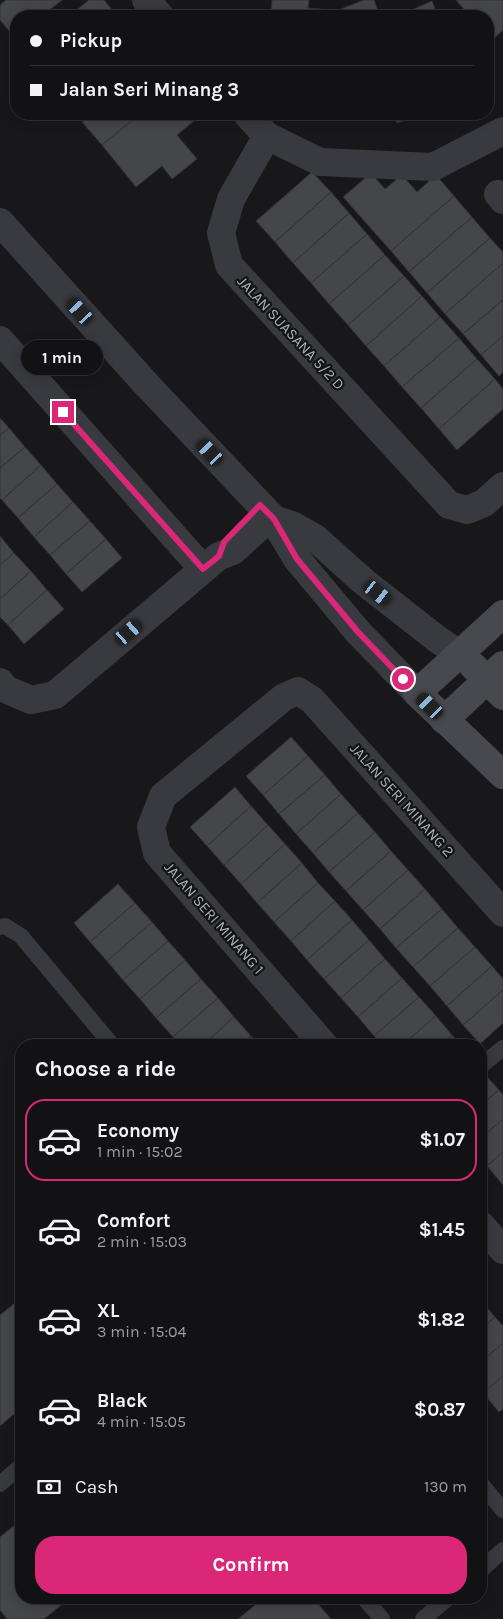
<!DOCTYPE html>
<meta charset="utf-8">
<style>
body{margin:0;font-family:Karla,sans-serif;background:#1b1b1d;color:#f1f3f6;height:100vh;display:flex;flex-direction:column;font-size:19px;white-space:nowrap}
*{box-sizing:border-box;margin:0}
p{font-size:16px;color:#9c9ea0}
.icon{flex:none;width:28px;height:28px;fill:none;stroke:currentColor;stroke-width:2;stroke-linecap:round;stroke-linejoin:round}
.map{position:relative;flex:1;overflow:hidden}
.drawer{position:absolute;left:15px;top:1039px;width:472px;height:565px;display:flex;flex-direction:column;background:#121214;border-radius:20px;box-shadow:0 2px 12px #0003,0 0 0 1px #313234}
.drawer>*{flex:none}
.guide{position:absolute;left:10px;top:10px;width:484px;height:110px;border-radius:20px;box-shadow:0 2px 12px #0003,0 0 0 1px #313234;display:grid;align-content:center;height:110px;padding:0 20px;background:#121214}
.end{position:absolute;width:22px;height:22px;margin:-11px;border:6px solid #db2777;background:#fff;box-shadow:0 0 0 2px #fff}
.from{border-radius:50%}
.bubble{position:absolute;height:35px;border-radius:18px;background:#121214;box-shadow:0 2px 12px #0003,0 0 0 1px #313234;font-size:16px;font-weight:700;line-height:35px;text-align:center}
.car{position:absolute;width:15px;height:30px;margin:-15px -8px;border-radius:6px;box-shadow:0 0 4px 1px #0007;background:linear-gradient(#222 24%,#8ab4d8 0 40%,#222 0 76%,#8ab4d8 0 86%,#222 0)}
.guide b{display:flex;align-items:center;gap:18px;height:48px;font-size:19px}
.guide b+b{border-top:1px solid #313234}
.guide i{width:12px;height:12px;background:#f1f3f6}
ul{padding:0;list-style:none}
li{display:flex;align-items:center;gap:15px;height:82px;margin:0 10px 8px;padding:0 10px;border:2px solid transparent;border-radius:20px}
li div{flex:1}
li b{display:block;font-size:19px}
li em{font-style:normal;font-weight:700}
li.current{border-color:#db2777}
li>.icon{width:45px;height:45px;stroke-width:1.5}
h2{padding:0 20px;font-size:22px;line-height:60px}
.pay{display:flex;align-items:center;gap:12px;height:55px;padding:0 20px;font-size:19px}
.pay p{margin-inline-start:auto}
.button{display:flex;gap:10px;margin-top:auto;padding:10px 20px}
.button a{flex:1;height:58px;border-radius:20px;background:#db2777;color:#fff;font-size:20px;font-weight:700;line-height:58px;text-align:center}
.map>svg:first-child{display:block}
</style>
<div class="map">
<svg width="503" height="1619" viewBox="0 0 503 1619">
<rect width="100%" height="100%" fill="#18181a"/>
<g fill="#45464a" stroke="#323236">
<polygon points="6,0 62,0 42,16 16,16 16,37 15,38 0,20 0,5"/>
<polygon points="89,0 104,0 117,16 69,16"/>
<polygon points="272,0 309,0 308,8 321,9 320,16 249,16 249,13 271,14"/>
<polygon points="364,0 374,0 380,16 334,16 333,12"/>
<polygon points="456,0 503,0 503,30 492,40 488,35 488,16 470,16"/>
<polygon points="432,1 438,16 398,16"/>
<polygon points="92,114 140,114 102,145 82,122"/>
<polygon points="140,114 201,115 177,135 197,159 172,179 162,166 136,187 102,145"/>
<polygon points="393,114 417,114 418,116 397,123"/>
<polygon points="312,172 331,192 275,242 256,221"/>
<polygon points="371,173 385,189 402,175 417,192 436,175 454,196 391,251 343,197"/>
<polygon points="331,192 349,213 293,263 275,242"/>
<polygon points="454,196 472,217 409,272 391,251"/>
<polygon points="349,213 367,234 311,283 293,263"/>
<polygon points="472,217 490,238 427,293 409,272"/>
<polygon points="367,234 385,255 329,304 311,283"/>
<polygon points="490,238 503,252 503,263 445,314 427,293"/>
<polygon points="385,255 404,276 348,325 329,304"/>
<polygon points="503,263 503,300 463,334 445,314"/>
<polygon points="404,276 422,296 366,346 348,325"/>
<polygon points="422,296 440,317 384,366 366,346"/>
<polygon points="503,300 503,336 481,355 463,334"/>
<polygon points="440,317 459,338 402,387 384,366"/>
<polygon points="503,336 503,372 499,376 481,355"/>
<polygon points="459,338 477,359 421,408 402,387"/>
<polygon points="477,359 495,379 439,429 421,408"/>
<polygon points="495,379 503,389 503,409 457,450 439,429"/>
<polygon points="0,418 9,428 0,435"/>
<polygon points="9,428 25,447 0,468 0,435"/>
<polygon points="25,447 41,465 2,500 0,498 0,468"/>
<polygon points="41,465 57,484 18,518 2,500"/>
<polygon points="57,484 73,502 34,537 18,518"/>
<polygon points="73,502 90,521 50,555 34,537"/>
<polygon points="90,521 106,539 66,574 50,555"/>
<polygon points="0,536 14,553 0,565"/>
<polygon points="106,539 122,558 82,592 66,574"/>
<polygon points="14,553 31,571 0,599 0,565"/>
<polygon points="31,571 47,590 8,625 0,617 0,599"/>
<polygon points="47,590 64,609 24,644 8,625"/>
<polygon points="291,737 308,756 263,795 246,776"/>
<polygon points="308,756 325,775 279,814 263,795"/>
<polygon points="325,775 341,794 296,834 279,814"/>
<polygon points="235,787 251,806 207,846 190,827"/>
<polygon points="341,794 358,813 313,853 296,834"/>
<polygon points="251,806 268,825 224,865 207,846"/>
<polygon points="358,813 375,832 329,872 313,853"/>
<polygon points="268,825 285,844 241,884 224,865"/>
<polygon points="375,832 391,851 346,891 329,872"/>
<polygon points="285,844 302,863 257,903 241,884"/>
<polygon points="391,851 408,870 363,910 346,891"/>
<polygon points="302,863 318,883 274,922 257,903"/>
<polygon points="408,870 425,889 380,929 363,910"/>
<polygon points="318,883 335,901 291,941 274,922"/>
<polygon points="118,884 135,903 90,942 74,923"/>
<polygon points="425,889 442,909 396,948 380,929"/>
<polygon points="335,901 352,920 307,960 291,941"/>
<polygon points="135,903 152,922 107,961 90,942"/>
<polygon points="442,909 458,928 413,967 396,948"/>
<polygon points="352,920 369,940 324,979 307,960"/>
<polygon points="152,922 168,941 123,980 107,961"/>
<polygon points="458,928 475,947 430,986 413,967"/>
<polygon points="369,940 385,959 341,998 324,979"/>
<polygon points="168,941 185,960 140,999 123,980"/>
<polygon points="475,947 492,966 447,1006 430,986"/>
<polygon points="385,959 402,978 358,1017 341,998"/>
<polygon points="185,960 201,979 156,1018 140,999"/>
<polygon points="492,966 503,979 503,990 463,1025 447,1006"/>
<polygon points="402,978 419,997 374,1036 358,1017"/>
<polygon points="201,979 218,998 173,1037 156,1018"/>
<polygon points="503,990 503,1023 480,1044 463,1025"/>
<polygon points="419,997 436,1016 402,1045 382,1045 374,1036"/>
<polygon points="218,998 234,1017 203,1045 180,1045 173,1037"/>
<polygon points="436,1016 452,1035 441,1045 402,1045"/>
<polygon points="234,1017 251,1036 241,1045 203,1045"/>
<polygon points="452,1035 461,1045 441,1045"/>
<polygon points="251,1036 259,1045 241,1045"/>
<polygon points="482,1071 499,1090 481,1105 481,1072"/>
<polygon points="499,1090 503,1095 503,1119 481,1138 481,1105"/>
<polygon points="503,1119 503,1152 487,1166 481,1159 481,1138"/>
<polygon points="503,1152 503,1185 487,1166"/>
<polygon points="21,1298 21,1408 0,1426 0,1315"/>
<polygon points="481,1301 495,1317 481,1329"/>
<polygon points="495,1317 503,1326 503,1343 481,1362 481,1329"/>
<polygon points="503,1343 503,1376 483,1393 481,1391 481,1362"/>
<polygon points="503,1376 503,1409 499,1412 483,1393"/>
<polygon points="21,1520 21,1598 70,1598 44,1619 7,1619 0,1610 0,1537"/>
<polygon points="264,1598 313,1598 331,1619 238,1619"/>
</g>
<g fill="none" stroke-linecap="round" stroke-linejoin="round">
<g stroke="#393a3f" stroke-width="16">
<polyline points="0,927 5,926 21,936 112,1045"/>
<polyline points="481,1066 503,1048"/>
<polyline points="0,1484 21,1466"/>
<polyline points="481,1484 503,1510"/>
<polyline points="481,1570 503,1550"/>
<polyline points="364,1598 382,1619"/>
<polyline points="423,1619 448,1598"/>
</g>
<g stroke="#393a3f" stroke-width="28">
<polyline points="146,0 160,16"/>
<polyline points="247,114 267,136 320,162 433,167 503,131"/>
<polyline points="267,136 231,199 221,233 229,265 449,505 467,510 484,503 503,486"/>
<polyline points="498,194 503,200"/>
<polyline points="0,222 147,385 271,516 297,559 358,632 417,693"/>
<polyline points="0,340 203,569"/>
<polyline points="273,519 292,525 315,538 363,581 437,639 458,653"/>
<polyline points="0,682 5,689 31,700 55,695 219,556 233,551 271,516"/>
<polyline points="324,1045 157,853 151,827 163,796 284,697 298,691 312,700 503,913"/>
<polyline points="481,1225 503,1250"/>
</g>
<g stroke="#47494e" stroke-width="28">
<polyline points="503,614 417,693 503,775"/>
<polyline points="473,666 503,696"/>
<polyline points="444,720 503,665"/>
</g>
</g>
<g fill="none" stroke-linecap="round" stroke-linejoin="round">
<polyline stroke="#db2777" stroke-width="6" points="63,412 203,569 219,556 224,542 260,505 274,519 297,559 358,632 403,679"/>
</g>
<g text-anchor="middle" stroke-width="4.5" stroke-linejoin="round" paint-order="stroke">
<g font-size="15" fill="#abb0b8" stroke="#131315">
<text transform="translate(291 333) rotate(47)" y="5">JALAN SUASANA 5/2 D</text>
<text transform="translate(402 800) rotate(48)" y="5">JALAN SERI MINANG 2</text>
<text transform="translate(214 918) rotate(49)" y="5">JALAN SERI MINANG 1</text>
</g>
</g>
</svg>
<i class="end from" style="left:403px;top:679px"></i>
<i class="end" style="left:63px;top:412px"></i>
<div class="bubble" style="left:21px;top:340px;width:82px">1 min</div>
<i class="car" style="left:80px;top:311px;rotate:318deg"></i>
<i class="car" style="left:210px;top:452px;rotate:317deg"></i>
<i class="car" style="left:378px;top:593px;rotate:128deg"></i>
<i class="car" style="left:129px;top:632px;rotate:49deg"></i>
<i class="car" style="left:430px;top:706px;rotate:314deg"></i>
<div class="guide">
<b><i class="from"></i>Pickup</b>
<b><i></i>Jalan Seri Minang 3</b>
</div>
<section class="drawer">
<h2>Choose a ride</h2>
<ul>
<li class="current"><svg class="icon" aria-label="car" viewBox="0 0 24 24"><path d="M5 17H2v-5l4-1 3-4h7l3 4 3 1v5h-3M9 17h6M6 11h13"/><circle cx="7" cy="17" r="2"/><circle cx="17" cy="17" r="2"/></svg><div><b>Economy</b><p>1 min · 15:02</p></div><em>$1.07</em></li>
<li><svg class="icon" aria-label="car" viewBox="0 0 24 24"><path d="M5 17H2v-5l4-1 3-4h7l3 4 3 1v5h-3M9 17h6M6 11h13"/><circle cx="7" cy="17" r="2"/><circle cx="17" cy="17" r="2"/></svg><div><b>Comfort</b><p>2 min · 15:03</p></div><em>$1.45</em></li>
<li><svg class="icon" aria-label="car" viewBox="0 0 24 24"><path d="M5 17H2v-5l4-1 3-4h7l3 4 3 1v5h-3M9 17h6M6 11h13"/><circle cx="7" cy="17" r="2"/><circle cx="17" cy="17" r="2"/></svg><div><b>XL</b><p>3 min · 15:04</p></div><em>$1.82</em></li>
<li><svg class="icon" aria-label="car" viewBox="0 0 24 24"><path d="M5 17H2v-5l4-1 3-4h7l3 4 3 1v5h-3M9 17h6M6 11h13"/><circle cx="7" cy="17" r="2"/><circle cx="17" cy="17" r="2"/></svg><div><b>Black</b><p>4 min · 15:05</p></div><em>$0.87</em></li>
</ul>
<div class="pay"><svg class="icon" aria-label="cash" viewBox="0 0 24 24"><path d="M3 7h18v10H3z"/><circle cx="12" cy="12" r="2"/></svg>Cash<p>130 m</p></div>
<div class="button"><a>Confirm</a></div>
</section>
</div>
